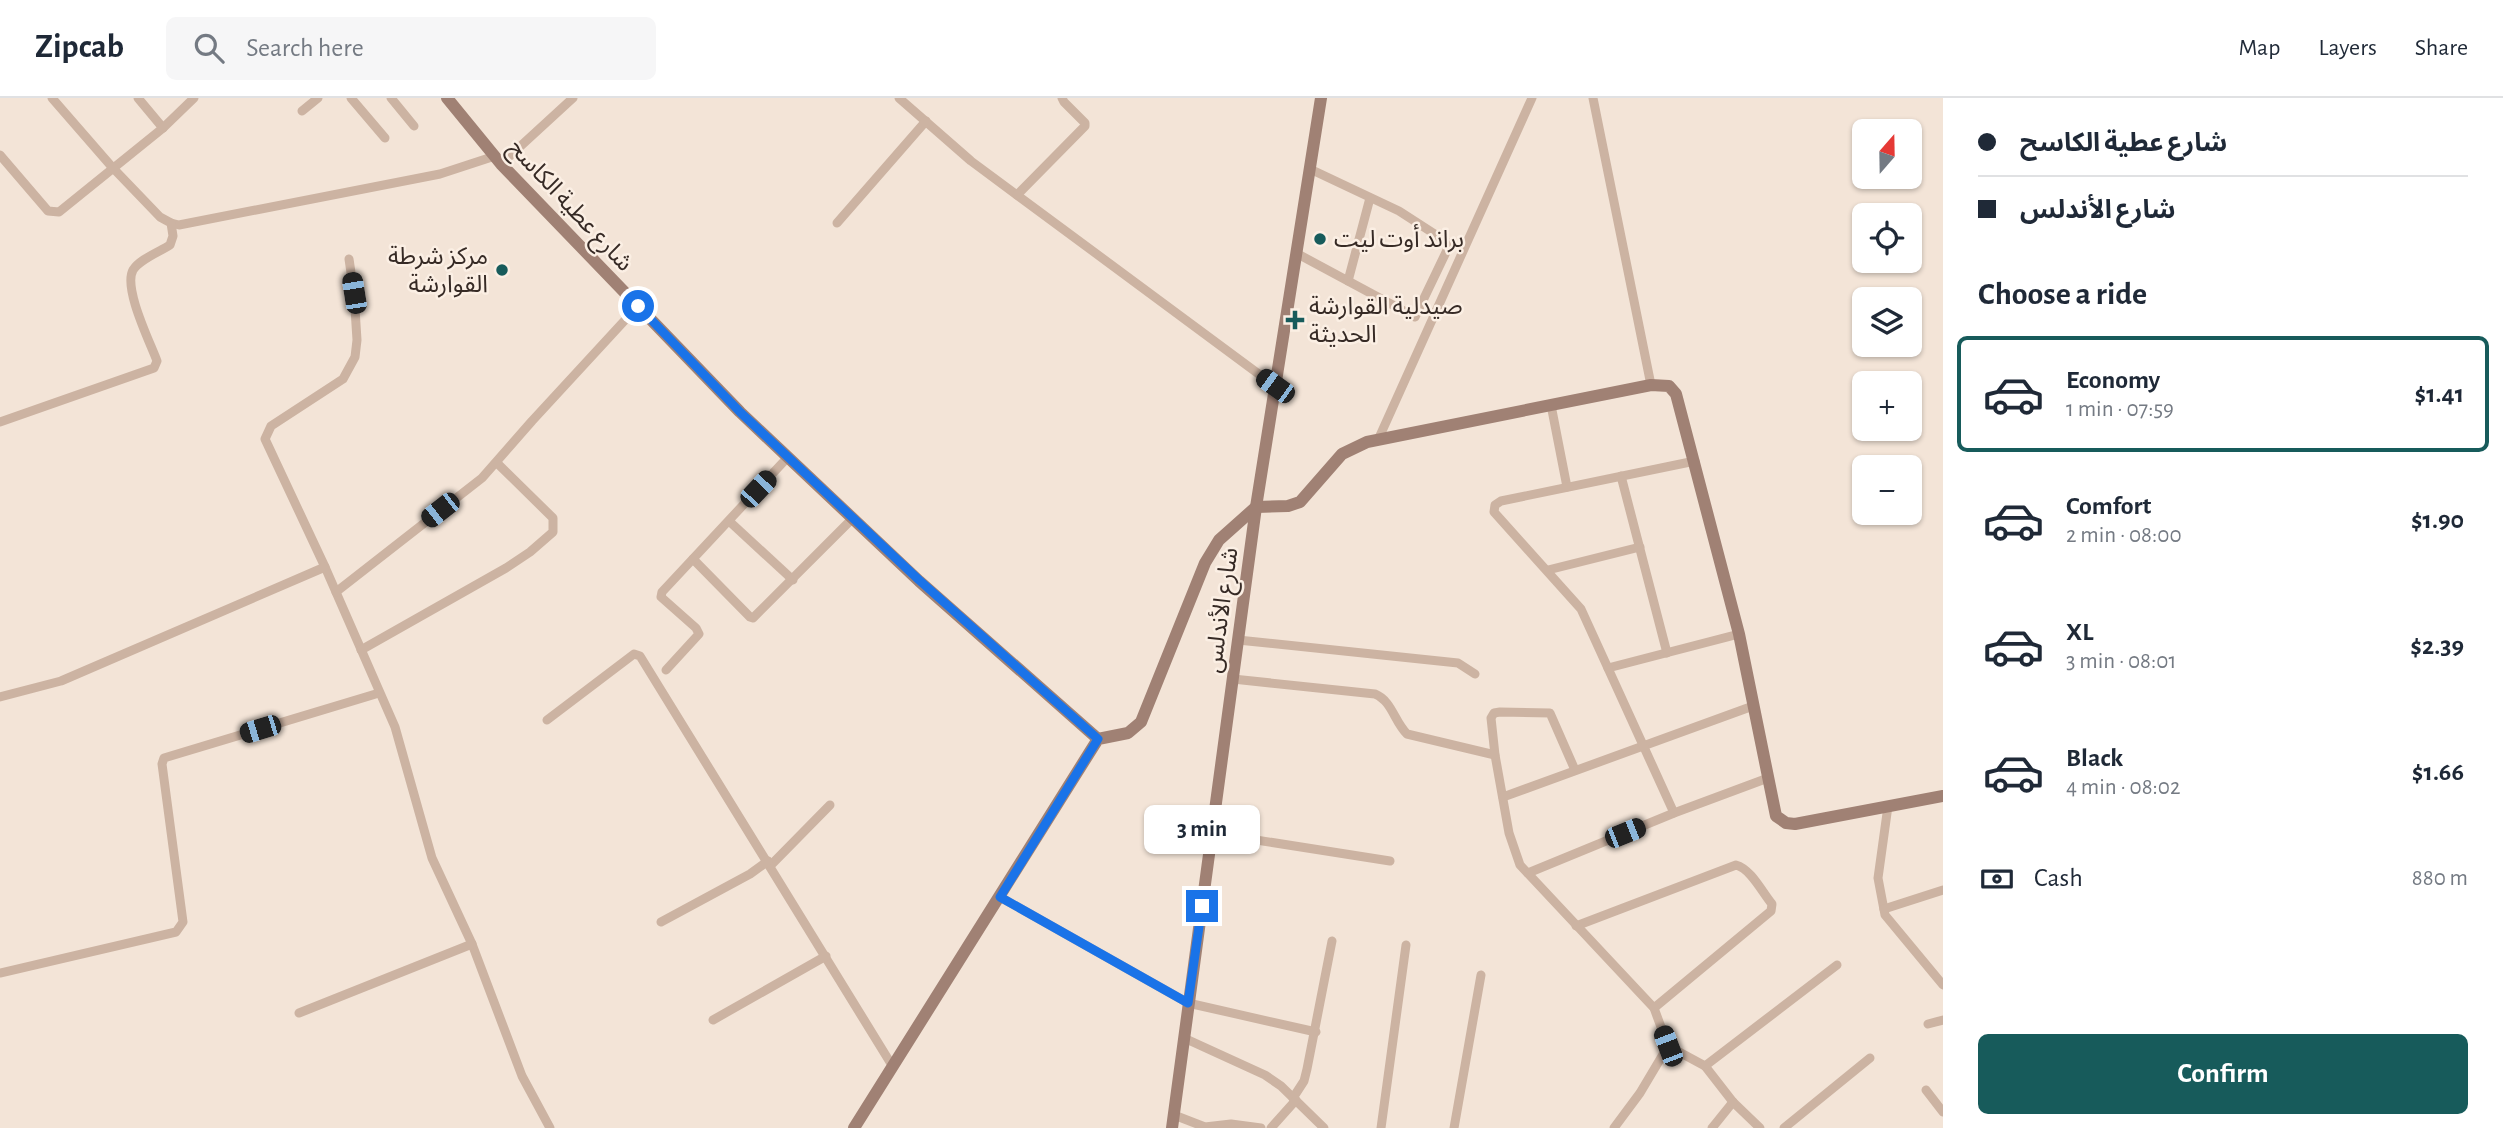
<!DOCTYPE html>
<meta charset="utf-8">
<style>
body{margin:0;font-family:"Alegreya Sans","Noto Sans Arabic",sans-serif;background:#f6f6f7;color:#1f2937;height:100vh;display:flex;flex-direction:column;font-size:26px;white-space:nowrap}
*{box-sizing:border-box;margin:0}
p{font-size:23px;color:#747a83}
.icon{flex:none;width:38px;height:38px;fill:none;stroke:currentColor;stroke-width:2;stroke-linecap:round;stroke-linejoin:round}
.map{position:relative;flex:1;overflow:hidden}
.sheet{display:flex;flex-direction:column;background:#fff;width:560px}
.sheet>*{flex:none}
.banner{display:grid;align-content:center;height:154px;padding:0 35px;background:#fff}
.needle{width:46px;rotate:20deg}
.tools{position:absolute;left:1852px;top:21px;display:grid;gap:14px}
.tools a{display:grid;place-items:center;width:70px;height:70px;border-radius:10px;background:#fff;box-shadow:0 2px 5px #0004;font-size:35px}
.end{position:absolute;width:32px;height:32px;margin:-16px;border:9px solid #1a73e8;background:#fff;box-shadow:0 0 0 4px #fff}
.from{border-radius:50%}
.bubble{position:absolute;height:49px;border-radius:10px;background:#fff;box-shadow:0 2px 5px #0004;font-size:23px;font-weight:600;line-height:49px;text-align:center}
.car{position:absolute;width:21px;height:42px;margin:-21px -10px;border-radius:9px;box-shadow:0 0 5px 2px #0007;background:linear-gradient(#222 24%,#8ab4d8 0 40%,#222 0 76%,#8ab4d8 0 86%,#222 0)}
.banner b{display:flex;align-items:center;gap:24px;height:66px;font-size:26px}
.banner b+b{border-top:2px solid #e0e1e3}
.banner i{width:18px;height:18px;background:#1f2937}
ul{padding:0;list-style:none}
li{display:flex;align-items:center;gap:21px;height:116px;margin:0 14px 10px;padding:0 21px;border:4px solid transparent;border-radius:10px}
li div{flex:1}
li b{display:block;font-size:26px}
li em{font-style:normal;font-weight:600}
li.active{border-color:#175b5b}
li>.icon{width:63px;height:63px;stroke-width:1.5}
h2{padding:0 35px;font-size:32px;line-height:84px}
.pay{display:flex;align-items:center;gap:18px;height:77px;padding:0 35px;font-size:26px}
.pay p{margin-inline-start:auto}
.button{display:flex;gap:14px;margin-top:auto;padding:14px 35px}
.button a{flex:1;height:80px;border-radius:10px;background:#175b5b;color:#fff;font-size:28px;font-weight:600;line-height:80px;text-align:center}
header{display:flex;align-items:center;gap:42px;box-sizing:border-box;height:98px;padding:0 35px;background:#fff;border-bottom:2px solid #e0e1e3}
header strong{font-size:33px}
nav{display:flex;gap:38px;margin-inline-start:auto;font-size:24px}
.search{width:490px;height:63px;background:#f6f6f7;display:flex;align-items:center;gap:18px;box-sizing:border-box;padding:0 24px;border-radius:10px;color:#747a83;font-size:26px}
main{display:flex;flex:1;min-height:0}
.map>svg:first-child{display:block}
</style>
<header>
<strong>Zipcab</strong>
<div class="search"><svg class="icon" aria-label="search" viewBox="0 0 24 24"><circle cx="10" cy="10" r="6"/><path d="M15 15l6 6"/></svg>Search here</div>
<nav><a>Map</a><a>Layers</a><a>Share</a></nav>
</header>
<main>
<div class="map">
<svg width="1943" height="1030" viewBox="0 0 1943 1030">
<rect width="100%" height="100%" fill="#f3e4d7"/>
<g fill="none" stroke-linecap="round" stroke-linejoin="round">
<g stroke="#ccb3a2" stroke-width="9">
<polyline points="138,0 163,30"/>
<polyline points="351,0 385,40"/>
<polyline points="391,0 414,28"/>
<polyline points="899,0 971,63 1275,288"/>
<polyline points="1593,0 1651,287"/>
<polyline points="302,13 318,0"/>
<polyline points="0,57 48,113 59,114 163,30 194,0"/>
<polyline points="501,66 573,0"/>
<polyline points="1017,97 1085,28 1085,25 1064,4 1062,0"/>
<polyline points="171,125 179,127 440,76 495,58"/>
<polyline points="837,125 926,23"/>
<polyline points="1296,155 1415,219 1449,148 1447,144 1399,113 1310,71"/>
<polyline points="349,161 354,195 357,242 355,259 343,281 271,328 265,341 325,469 395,629 432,760 472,846 522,978 550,1030"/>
<polyline points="1348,183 1370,100"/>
<polyline points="1551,307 1567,389"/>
<path d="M 0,324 L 154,270 L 157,263 C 150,244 123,190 133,172 C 140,161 159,154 170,147 L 173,138 L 171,125 L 160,119 L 112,69 L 52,0"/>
<polyline points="1378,342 1532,0"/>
<polyline points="1621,378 1667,555"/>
<polyline points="729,423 793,482"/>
<polyline points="693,461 750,519 753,520 853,420"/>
<polyline points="1548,472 1640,449"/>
<polyline points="336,494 482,380 532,323 638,208"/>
<polyline points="1238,542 1458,565 1475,576"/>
<polyline points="361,552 506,470 530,454 553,434 553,420 497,365"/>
<polyline points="1608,570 1739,536"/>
<polyline points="666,572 699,536 696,530 661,499 662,494 788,359"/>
<path d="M 1233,581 L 1375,596 C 1392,603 1394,623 1407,636 L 1495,657"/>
<polyline points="0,599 61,583 325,469"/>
<polyline points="547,622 634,556 640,558 893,969"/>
<polyline points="1575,672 1550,615 1500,614 1494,615 1491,620 1495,657 1509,735 1520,767 1654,910 1668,948 1705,968 1733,1004 1760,1030"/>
<polyline points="1503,699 1753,608"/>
<polyline points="1888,708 1878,780 1885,817 1943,887"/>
<polyline points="1674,715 1581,511 1494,414 1495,407 1501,403 1695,363"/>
<polyline points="1212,735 1390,763"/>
<polyline points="771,767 830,707"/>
<polyline points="1528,775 1674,715 1768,680"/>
<polyline points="1000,799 1188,905 1316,934"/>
<polyline points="1884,811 1943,792"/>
<polyline points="661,824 750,776 768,763"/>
<path d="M 1576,828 L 1736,767 C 1751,771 1762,794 1772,806 L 1771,813 L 1654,910"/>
<polyline points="0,875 176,834 183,824 162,666 164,660 379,595"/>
<polyline points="299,915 472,846"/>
<polyline points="713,922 826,858"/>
<polyline points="1928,926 1943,922"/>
<polyline points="1184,940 1265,977 1281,988 1324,1030"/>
<polyline points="1705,968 1837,867"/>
<polyline points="1926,992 1943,1014"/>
<polyline points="1293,1000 1304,983 1307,971 1332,843"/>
<polyline points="1174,1017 1205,1029 1231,1026 1261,1030"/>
<polyline points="1271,1030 1296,1002"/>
<polyline points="1381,1030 1406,847"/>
<polyline points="1454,1030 1481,877"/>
<polyline points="1614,1030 1640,995 1668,948"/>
<polyline points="1712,1030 1733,1004"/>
<polyline points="1784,1030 1870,960"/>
</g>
<g stroke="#a08174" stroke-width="12">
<polyline points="447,0 501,66 740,314 919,483 1098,641"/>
<polyline points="854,1030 1098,641 1128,635 1141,624 1205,465 1219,442 1256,409 1288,408 1300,404 1342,356 1367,344 1651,287 1669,288 1676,296 1739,536 1776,718 1786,725 1795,726 1943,698"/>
<polyline points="1172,1030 1256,409 1321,0"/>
</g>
</g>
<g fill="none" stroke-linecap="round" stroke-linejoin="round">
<polyline stroke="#1a73e8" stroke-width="9" points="638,208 740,314 919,482 1098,641 1000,799 1188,905 1202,808"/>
</g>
<g fill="#175b5b" stroke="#fbefe4" stroke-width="2.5">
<circle cx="1320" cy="141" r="7"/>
<circle cx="502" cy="172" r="7"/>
<path d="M1291.5 211.5h7v7h7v7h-7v7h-7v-7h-7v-7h7z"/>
</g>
<g text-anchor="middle" stroke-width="5" stroke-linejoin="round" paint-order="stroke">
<g font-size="24" fill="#362a25" stroke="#fbefe4">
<text transform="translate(571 107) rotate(47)" y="8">شارع عطية الكاسح</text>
<text transform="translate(1221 512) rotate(-82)" y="8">شارع الأندلس</text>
</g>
<g font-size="24" fill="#362a25" stroke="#fbefe4" text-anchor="start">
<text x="1334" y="149">براند أوت ليت</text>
<text x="488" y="166" text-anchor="end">مركز شرطة<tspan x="488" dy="28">القوارشة</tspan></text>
<text x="1309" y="216">صيدلية القوارشة<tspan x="1309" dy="28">الحديثة</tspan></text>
</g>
</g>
</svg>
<div class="tools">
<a><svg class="needle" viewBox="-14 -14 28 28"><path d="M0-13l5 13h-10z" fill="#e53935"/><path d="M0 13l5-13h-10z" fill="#747a83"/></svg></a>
<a><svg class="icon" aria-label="locate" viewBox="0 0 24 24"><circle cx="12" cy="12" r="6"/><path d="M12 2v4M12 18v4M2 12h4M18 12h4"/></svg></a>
<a><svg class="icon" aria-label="layers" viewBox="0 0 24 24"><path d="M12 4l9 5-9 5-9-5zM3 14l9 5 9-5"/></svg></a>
<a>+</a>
<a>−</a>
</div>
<i class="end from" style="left:638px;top:208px"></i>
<i class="end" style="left:1202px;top:808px"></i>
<div class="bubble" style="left:1144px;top:707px;width:116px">3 min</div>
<i class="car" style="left:354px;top:195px;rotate:351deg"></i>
<i class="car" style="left:1275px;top:288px;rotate:306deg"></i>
<i class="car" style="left:758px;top:391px;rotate:43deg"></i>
<i class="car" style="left:440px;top:412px;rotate:232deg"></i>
<i class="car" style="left:260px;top:631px;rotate:253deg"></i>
<i class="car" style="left:1625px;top:735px;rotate:68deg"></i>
<i class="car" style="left:1668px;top:948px;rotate:339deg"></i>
</div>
<section class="sheet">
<div class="banner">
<b><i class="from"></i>شارع عطية الكاسح</b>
<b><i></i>شارع الأندلس</b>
</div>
<h2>Choose a ride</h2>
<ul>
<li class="active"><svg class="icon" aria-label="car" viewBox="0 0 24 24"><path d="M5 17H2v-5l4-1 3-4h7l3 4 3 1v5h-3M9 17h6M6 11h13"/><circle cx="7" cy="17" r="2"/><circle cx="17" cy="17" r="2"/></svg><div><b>Economy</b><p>1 min · 07:59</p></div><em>$1.41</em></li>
<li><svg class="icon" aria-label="car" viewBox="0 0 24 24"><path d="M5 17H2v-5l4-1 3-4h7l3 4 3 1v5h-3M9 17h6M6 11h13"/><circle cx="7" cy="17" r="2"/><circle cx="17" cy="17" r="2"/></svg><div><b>Comfort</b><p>2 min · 08:00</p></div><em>$1.90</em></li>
<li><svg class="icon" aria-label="car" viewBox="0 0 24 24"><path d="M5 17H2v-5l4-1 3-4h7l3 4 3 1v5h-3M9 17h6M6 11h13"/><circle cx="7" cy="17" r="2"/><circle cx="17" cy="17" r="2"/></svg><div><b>XL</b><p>3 min · 08:01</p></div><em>$2.39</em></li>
<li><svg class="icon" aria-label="car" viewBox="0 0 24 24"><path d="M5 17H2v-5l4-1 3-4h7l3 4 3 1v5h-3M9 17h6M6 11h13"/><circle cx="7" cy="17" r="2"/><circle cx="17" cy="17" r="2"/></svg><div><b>Black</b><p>4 min · 08:02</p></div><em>$1.66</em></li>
</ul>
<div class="pay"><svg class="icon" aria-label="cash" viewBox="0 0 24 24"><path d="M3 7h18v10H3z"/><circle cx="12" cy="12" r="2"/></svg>Cash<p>880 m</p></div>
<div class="button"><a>Confirm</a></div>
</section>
</main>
